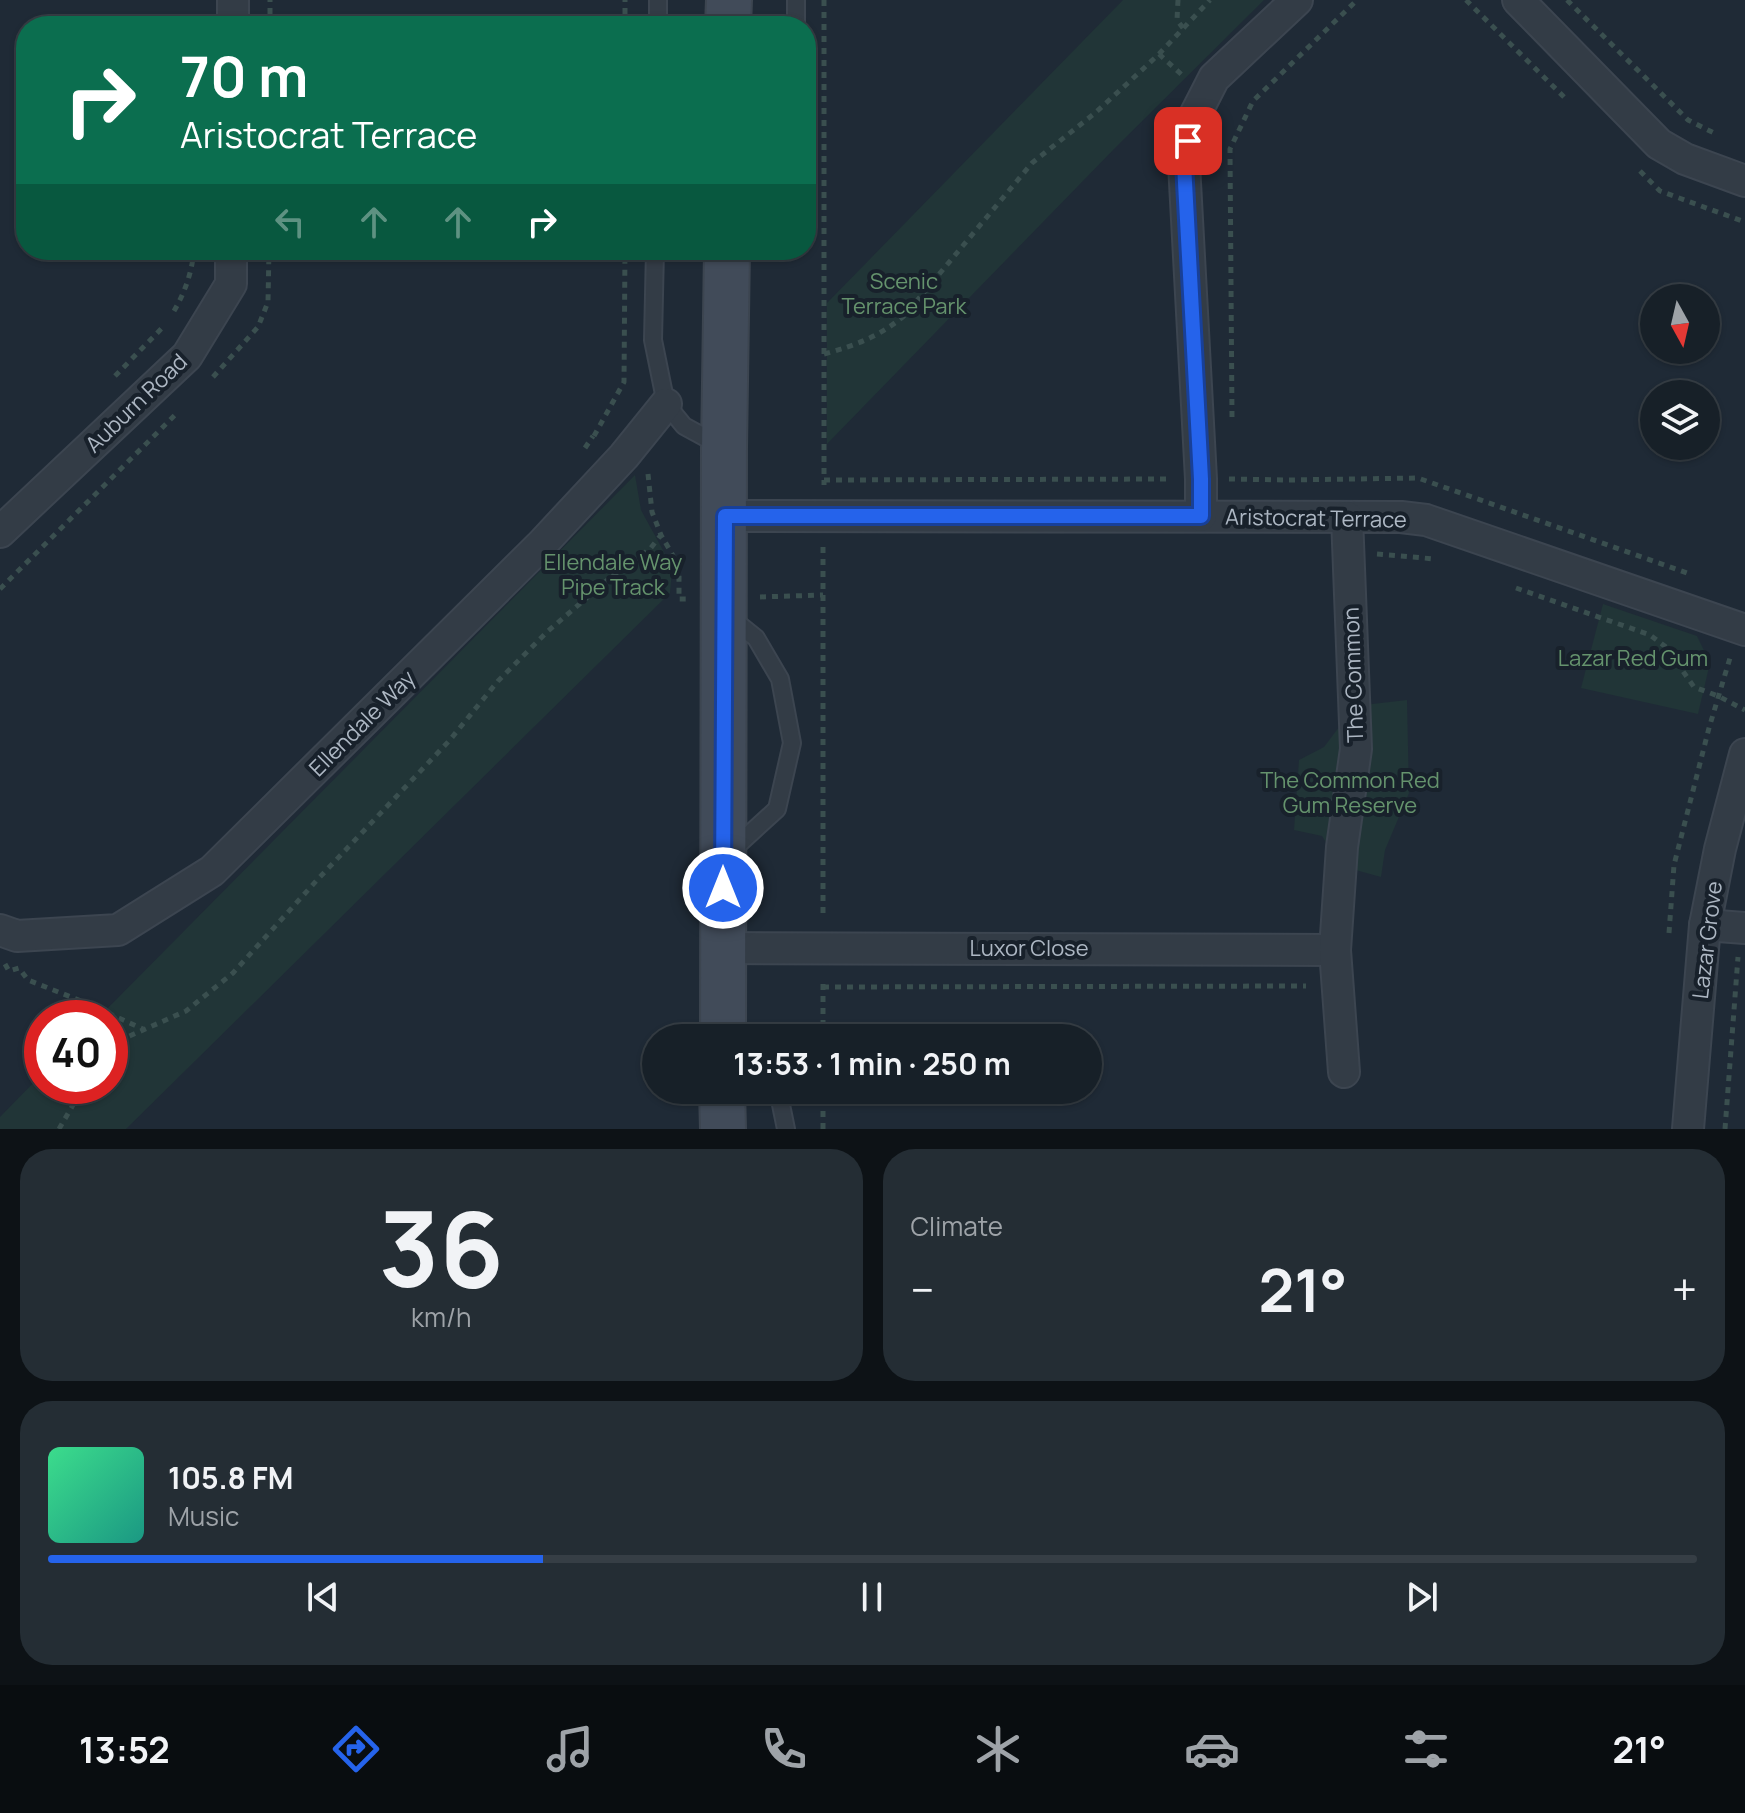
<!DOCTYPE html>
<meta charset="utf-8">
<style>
:root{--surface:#172028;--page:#242d34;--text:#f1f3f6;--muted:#9ea3a8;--line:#363e45;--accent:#2563eb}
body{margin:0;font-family:Manrope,sans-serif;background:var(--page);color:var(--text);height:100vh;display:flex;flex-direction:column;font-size:30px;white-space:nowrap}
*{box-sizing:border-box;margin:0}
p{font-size:26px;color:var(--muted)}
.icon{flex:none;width:44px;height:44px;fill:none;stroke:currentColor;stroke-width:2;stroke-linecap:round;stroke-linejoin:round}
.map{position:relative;height:1129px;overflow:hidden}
.side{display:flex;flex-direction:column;gap:20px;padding:20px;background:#0d1216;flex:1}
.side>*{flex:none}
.hud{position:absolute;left:16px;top:16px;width:800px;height:244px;border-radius:32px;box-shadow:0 2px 6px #0004,0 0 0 2px var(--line);background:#0b6e4f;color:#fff;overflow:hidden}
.needle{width:52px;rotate:172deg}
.tools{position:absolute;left:1640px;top:284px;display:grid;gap:16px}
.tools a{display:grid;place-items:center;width:80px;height:80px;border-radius:50%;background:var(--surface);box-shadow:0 2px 6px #0004,0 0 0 2px var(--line);font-size:40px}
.speed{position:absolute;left:24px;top:1000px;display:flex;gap:16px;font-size:40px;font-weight:700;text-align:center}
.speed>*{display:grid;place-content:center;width:104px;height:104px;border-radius:50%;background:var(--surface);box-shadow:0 2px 6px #0004,0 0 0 2px var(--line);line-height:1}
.speed .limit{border:12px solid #d22;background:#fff;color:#111}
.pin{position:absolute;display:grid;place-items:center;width:68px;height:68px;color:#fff;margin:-34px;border-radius:16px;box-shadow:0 4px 12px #0006}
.me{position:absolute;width:88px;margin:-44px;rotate:0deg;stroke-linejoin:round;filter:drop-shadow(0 0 6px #0008)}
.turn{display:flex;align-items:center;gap:28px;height:168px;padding:0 32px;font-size:36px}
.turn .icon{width:104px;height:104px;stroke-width:2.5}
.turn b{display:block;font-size:56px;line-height:68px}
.lanes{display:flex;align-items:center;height:76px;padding:0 32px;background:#0003;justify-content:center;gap:40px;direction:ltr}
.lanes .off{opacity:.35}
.big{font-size:60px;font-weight:700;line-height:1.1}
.side .card{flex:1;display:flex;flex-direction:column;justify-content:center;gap:12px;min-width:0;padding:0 28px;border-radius:32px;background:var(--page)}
.side .dial{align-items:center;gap:0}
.dial b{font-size:104px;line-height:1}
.song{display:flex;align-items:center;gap:24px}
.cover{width:96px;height:96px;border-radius:12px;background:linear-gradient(135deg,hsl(150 70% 55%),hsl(170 70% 35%))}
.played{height:8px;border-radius:4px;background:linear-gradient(90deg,var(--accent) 30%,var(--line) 30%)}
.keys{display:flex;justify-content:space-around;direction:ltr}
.heat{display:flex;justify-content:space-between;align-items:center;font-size:44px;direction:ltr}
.side .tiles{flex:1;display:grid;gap:20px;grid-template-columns:1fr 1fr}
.card:last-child{grid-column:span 2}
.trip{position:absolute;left:642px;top:1024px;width:460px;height:80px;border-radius:40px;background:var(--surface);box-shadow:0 2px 6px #0004,0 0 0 2px var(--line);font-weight:700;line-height:80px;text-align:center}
.tabs{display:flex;height:128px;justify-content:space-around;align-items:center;background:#090d10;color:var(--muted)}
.tabs .icon{width:56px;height:56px}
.tabs .selected{color:var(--accent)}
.tabs b{font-size:36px;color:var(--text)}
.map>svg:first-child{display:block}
.green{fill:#213537}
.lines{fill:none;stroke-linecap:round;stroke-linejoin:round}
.lane-casing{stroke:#3c4550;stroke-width:20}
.street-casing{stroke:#3c4550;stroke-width:34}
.secondary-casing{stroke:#3c4550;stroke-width:48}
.path{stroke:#3a4f4f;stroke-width:5;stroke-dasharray:6 6;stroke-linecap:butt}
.lane{stroke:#333c46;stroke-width:16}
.street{stroke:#333c46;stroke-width:30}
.secondary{stroke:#414b59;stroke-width:44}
.route-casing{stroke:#184099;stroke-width:20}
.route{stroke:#2563eb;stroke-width:14}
.labels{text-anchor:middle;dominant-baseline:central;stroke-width:8;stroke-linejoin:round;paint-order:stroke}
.park-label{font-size:22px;fill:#65936d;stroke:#18212b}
.street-label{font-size:22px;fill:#adb7c3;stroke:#18212b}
</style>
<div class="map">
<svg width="1745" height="1129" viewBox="0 0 1745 1129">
<rect width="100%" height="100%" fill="#1f2a36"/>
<g class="green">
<path d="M 1123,0 L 1264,0 L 1115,148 L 827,444 L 827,303 Z"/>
<path d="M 635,475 L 641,510 L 664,552 L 672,571 L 670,593 L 126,1129 L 0,1129 L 0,1117 L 42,1074 L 42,1086 L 110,1086 L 110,1018 L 98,1018 Z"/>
<path d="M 1603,604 L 1697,636 L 1710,663 L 1698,714 L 1581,688 Z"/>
<path d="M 1407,700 L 1409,793 L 1385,850 L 1381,877 L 1341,866 L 1322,836 L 1294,830 L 1299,760 L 1324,747 L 1355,706 Z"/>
</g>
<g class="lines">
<g class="lane-casing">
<g id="lane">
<path d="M 658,26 L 658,0"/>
<path d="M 796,26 L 796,0"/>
<path d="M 655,250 L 653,340 L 666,404 L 684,426 L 719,445"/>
<path d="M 730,617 L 756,638 L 780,679 L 792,743 L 777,809 L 730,852"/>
<path d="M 773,1090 L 779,1095 L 786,1129"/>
</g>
</g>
<g class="street-casing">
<g id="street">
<path d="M 1518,0 L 1659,144 L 1685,159 L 1745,181"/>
<path d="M 233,26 L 233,0"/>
<path d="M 725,516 L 1401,517 L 1426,520 L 1745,630"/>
<path d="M 1201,516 L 1201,479 L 1184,164 L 1193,119 L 1214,78 L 1297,0"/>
<path d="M 0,532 L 187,356 L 231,284 L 231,250"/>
<path d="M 1705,925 L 1745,928"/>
<path d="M 0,930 L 17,936 L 118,930 L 212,871 L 542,544 L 624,456 L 666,404"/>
<path d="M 723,948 L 1335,950"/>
<path d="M 1344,1072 L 1335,950 L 1342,847 L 1356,749 L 1347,517"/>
<path d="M 1688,1129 L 1705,925 L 1720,849 L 1745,754"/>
</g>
</g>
<g class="secondary-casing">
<g id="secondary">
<path d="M 728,26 L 729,0"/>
<path d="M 723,1038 L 724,448 L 727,250"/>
<path d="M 722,1090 L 723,1129"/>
</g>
</g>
<g class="path">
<path d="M 824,0 L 824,485"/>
<path d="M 1178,0 L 1177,20 L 1183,28"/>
<path d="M 1466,0 L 1564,97"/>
<path d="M 1567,0 L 1688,120 L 1714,133"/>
<path d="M 270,26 L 270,0"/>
<path d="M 625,26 L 625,0"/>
<path d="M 1159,54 L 1182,75"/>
<path d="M 1640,171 L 1660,191 L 1745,222"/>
<path d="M 174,311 C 185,292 192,272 194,250"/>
<path d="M 824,354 C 856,345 879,337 905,315 L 1032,163 L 1095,113 L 1129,82 L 1159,54 L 1210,0"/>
<path d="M 115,376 L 164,326"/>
<path d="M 213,377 L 258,327 L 268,302 L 269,250"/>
<path d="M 1232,417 L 1230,149 L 1253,101 L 1357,0"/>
<path d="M 594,436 L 624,382 L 625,250"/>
<path d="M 585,448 L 593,436"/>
<path d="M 648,474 L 652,512 L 661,535 L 675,559 L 679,572 L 679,599 L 686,599"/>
<path d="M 1229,479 L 1288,480 L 1418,478 L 1687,573"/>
<path d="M 824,480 L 1171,479"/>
<path d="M 823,547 L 823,917"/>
<path d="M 1377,554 L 1435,559"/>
<path d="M 1516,588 L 1650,635 L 1666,647 L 1694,687 L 1718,696 L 1745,710"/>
<path d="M 0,589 L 178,412"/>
<path d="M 760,597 L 823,595"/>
<path d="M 1669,933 L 1674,865 L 1709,728 L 1730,658"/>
<path d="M 5,964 L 9,971 L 19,968 L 28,980 L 81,1001 L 143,1029"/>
<path d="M 823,987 L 1306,986"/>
<path d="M 81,1001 L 86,1018"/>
<path d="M 823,1038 L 823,979"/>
<path d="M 110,1049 L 116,1042 L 186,1011 L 233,973 L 318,879 L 449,741 L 498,681 L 548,631 L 611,577 L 650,549 L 661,535"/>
<path d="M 59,1129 L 84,1086"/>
<path d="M 823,1129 L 823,1090"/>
<path d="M 1725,1129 L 1738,957"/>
</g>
<use href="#lane" class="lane"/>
<use href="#street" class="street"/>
<use href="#secondary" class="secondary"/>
</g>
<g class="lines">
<g class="route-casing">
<path id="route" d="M 723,888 L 725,516 L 1201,516 L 1201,479 L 1184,164 L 1188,141"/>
</g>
<use href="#route" class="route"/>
</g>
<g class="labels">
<g class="park-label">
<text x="904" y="281">Scenic<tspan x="904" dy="25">Terrace Park</tspan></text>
<text x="613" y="562">Ellendale Way<tspan x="613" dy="25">Pipe Track</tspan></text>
<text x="1633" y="658">Lazar Red Gum</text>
<text x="1350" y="780">The Common Red<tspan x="1350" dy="25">Gum Reserve</tspan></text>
</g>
<g class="street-label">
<text transform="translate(136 403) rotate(-44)">Auburn Road</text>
<text transform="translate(1316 518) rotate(1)">Aristocrat Terrace</text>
<text transform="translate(1353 675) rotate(-92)">The Common</text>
<text transform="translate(362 723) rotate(-45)">Ellendale Way</text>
<text transform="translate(1707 940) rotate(-83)">Lazar Grove</text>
<text x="1029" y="948">Luxor Close</text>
</g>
</g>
</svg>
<div class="tools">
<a><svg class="needle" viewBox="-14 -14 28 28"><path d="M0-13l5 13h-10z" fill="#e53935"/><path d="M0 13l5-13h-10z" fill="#9ea3a8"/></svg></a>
<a><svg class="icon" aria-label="layers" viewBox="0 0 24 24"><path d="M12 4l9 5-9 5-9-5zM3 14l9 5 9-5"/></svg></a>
</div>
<div class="speed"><div class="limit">40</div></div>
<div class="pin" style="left:1188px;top:141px;background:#d93025"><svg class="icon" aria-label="arrive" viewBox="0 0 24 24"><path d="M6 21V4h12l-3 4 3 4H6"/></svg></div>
<svg class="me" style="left:723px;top:888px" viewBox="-20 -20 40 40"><circle r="17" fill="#2563eb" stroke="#fff" stroke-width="3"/><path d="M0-11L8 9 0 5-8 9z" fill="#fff"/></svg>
<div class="trip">13:53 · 1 min · 250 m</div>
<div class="hud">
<div class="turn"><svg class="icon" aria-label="right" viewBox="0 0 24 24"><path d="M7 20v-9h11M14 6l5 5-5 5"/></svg><div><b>70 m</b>Aristocrat Terrace</div></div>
<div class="lanes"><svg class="icon off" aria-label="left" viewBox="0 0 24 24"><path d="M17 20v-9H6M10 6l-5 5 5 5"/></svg><svg class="icon off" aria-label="ahead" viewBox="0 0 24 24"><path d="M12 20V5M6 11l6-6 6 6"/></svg><svg class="icon off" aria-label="ahead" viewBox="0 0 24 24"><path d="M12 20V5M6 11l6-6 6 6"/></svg><svg class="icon" aria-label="right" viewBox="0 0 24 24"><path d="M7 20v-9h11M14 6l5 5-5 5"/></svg></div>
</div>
</div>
<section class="side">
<div class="tiles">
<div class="card dial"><b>36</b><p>km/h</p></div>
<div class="card"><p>Climate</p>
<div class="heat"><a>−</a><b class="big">21°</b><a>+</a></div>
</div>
<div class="card">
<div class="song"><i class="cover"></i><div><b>105.8 FM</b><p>Music</p></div></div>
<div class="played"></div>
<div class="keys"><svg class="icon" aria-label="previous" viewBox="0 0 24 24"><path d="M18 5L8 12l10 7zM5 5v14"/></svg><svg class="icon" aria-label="pause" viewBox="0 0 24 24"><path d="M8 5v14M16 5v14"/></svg><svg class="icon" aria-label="next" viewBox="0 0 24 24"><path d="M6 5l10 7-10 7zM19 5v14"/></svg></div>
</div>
</div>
</section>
<nav class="tabs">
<b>13:52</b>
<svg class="icon selected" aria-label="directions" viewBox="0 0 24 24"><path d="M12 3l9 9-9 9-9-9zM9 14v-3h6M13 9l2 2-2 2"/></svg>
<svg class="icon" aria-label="music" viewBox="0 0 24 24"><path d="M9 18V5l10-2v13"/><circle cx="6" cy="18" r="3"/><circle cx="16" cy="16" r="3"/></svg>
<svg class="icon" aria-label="phone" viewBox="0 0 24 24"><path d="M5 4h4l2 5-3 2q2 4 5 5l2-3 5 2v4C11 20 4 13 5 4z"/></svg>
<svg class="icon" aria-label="climate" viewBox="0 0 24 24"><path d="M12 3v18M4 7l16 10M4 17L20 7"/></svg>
<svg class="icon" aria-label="car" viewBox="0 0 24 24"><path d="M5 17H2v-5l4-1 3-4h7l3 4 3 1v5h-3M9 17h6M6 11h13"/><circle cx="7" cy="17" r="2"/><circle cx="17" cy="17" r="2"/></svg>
<svg class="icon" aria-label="filters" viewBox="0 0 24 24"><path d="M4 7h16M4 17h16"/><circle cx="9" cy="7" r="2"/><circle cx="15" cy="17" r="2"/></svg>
<b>21°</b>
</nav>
